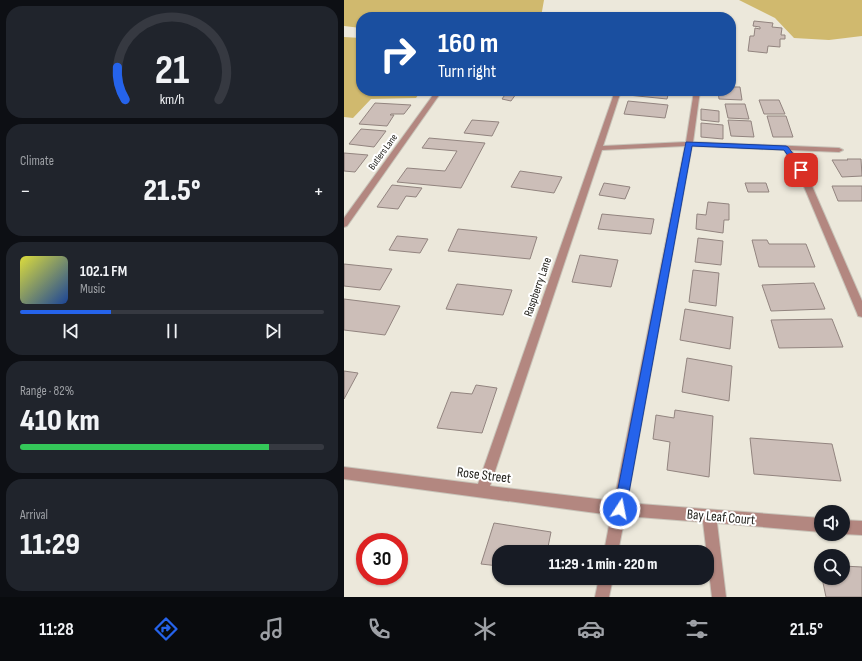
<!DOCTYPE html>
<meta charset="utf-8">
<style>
:root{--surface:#171b24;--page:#20242c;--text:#f1f3f6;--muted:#9ea1a6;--line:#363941;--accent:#2563eb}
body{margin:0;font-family:"Sofia Sans Condensed",sans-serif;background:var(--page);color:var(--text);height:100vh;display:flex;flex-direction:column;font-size:15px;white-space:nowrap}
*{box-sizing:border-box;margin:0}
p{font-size:13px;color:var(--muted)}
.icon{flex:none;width:22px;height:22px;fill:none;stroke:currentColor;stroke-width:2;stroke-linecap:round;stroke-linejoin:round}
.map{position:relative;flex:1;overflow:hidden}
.details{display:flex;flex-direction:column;gap:6px;padding:6px;background:#0d0f14;width:344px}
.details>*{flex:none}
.hud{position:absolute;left:12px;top:12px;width:380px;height:84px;border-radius:16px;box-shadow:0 1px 3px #0004;background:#1a4fa0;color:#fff;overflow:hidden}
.tools{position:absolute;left:470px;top:505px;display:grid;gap:8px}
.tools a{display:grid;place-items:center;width:36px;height:36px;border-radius:50%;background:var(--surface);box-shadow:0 1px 3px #0004;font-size:20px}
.speed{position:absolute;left:12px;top:533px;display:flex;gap:8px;font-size:20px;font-weight:700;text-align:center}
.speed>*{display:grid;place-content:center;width:52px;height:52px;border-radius:50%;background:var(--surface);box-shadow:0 1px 3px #0004;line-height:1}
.speed .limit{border:6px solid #d22;background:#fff;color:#111}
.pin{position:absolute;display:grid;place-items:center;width:34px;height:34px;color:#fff;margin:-17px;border-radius:8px;box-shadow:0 2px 6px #0006}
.me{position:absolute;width:44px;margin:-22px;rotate:11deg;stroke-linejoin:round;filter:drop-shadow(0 0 3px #0008)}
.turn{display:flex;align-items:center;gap:14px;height:84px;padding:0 16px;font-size:18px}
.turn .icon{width:52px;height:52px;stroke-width:2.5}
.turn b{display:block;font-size:28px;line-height:34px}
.big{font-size:30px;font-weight:800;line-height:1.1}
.details .tile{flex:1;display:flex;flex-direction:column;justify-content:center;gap:6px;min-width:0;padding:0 14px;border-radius:16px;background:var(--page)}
.details .dial{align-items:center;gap:0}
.dial svg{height:104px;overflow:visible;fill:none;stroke:var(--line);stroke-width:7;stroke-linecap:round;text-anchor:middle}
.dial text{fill:var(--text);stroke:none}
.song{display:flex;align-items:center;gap:12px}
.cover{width:48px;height:48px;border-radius:6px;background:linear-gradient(135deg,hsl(60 70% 55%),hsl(220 70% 35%))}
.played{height:4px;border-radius:2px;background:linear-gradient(90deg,var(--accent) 30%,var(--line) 30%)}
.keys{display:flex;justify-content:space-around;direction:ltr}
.heat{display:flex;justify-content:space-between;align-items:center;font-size:22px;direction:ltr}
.charge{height:6px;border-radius:3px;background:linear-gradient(90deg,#34c759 82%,var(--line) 0)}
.trip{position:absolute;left:148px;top:545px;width:222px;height:40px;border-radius:16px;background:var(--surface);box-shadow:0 1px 3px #0004;font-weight:800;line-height:40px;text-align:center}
.tabs{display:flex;height:64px;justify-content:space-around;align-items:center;background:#090b0e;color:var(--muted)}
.tabs .icon{width:28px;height:28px}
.tabs .on{color:var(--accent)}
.tabs b{font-size:18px;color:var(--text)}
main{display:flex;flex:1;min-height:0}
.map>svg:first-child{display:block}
.green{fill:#d0b96e}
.building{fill:#ccbeb8;stroke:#92847f}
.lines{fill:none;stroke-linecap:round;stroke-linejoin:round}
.street-casing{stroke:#c8c4b9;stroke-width:2}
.street{fill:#b38780;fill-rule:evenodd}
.route{fill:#2563eb;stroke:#184099}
.labels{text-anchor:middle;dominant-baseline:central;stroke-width:4;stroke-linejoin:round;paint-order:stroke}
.far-street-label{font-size:10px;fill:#23221d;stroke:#fff}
.street-label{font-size:12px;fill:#23221d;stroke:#fff}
.near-street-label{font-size:14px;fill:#23221d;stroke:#fff}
</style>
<main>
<section class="details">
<div class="tile dial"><svg viewBox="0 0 100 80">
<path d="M14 69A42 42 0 1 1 86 69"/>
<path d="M14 69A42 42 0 0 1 8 44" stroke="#2563eb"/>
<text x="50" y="56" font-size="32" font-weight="700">21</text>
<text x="50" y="72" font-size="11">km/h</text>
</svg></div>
<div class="tile"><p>Climate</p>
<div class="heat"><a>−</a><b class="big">21.5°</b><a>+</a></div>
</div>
<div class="tile">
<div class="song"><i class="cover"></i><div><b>102.1 FM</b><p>Music</p></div></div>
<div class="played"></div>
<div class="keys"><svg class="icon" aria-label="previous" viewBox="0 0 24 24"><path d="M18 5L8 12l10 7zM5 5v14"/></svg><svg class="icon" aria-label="pause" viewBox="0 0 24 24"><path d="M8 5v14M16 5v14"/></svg><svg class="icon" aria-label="next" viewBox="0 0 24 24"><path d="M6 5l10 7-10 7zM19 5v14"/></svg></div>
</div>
<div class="tile"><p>Range · 82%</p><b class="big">410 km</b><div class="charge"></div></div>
<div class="tile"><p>Arrival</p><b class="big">11:29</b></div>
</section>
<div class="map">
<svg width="518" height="597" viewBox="0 0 518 597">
<rect width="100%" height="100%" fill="#ece8db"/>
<g class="green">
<path d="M 0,0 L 200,0 L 197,17 L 17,17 L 17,28 L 0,26 Z"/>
<path d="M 395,0 L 518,0 L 518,36 L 485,40 L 450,38 L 431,18 Z"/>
<path d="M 0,37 L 17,38 L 17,91 L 77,91 L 72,98 L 27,99 L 9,118 L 0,117 Z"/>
</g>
<g class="building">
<path d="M 410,21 L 429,23 L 428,27 L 438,28 L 437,35 L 441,35 L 441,39 L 436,39 L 436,47 L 424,46 L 423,53 L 404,51 L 406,36 L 410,36 L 411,28 L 416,29 L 416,27 L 409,26 Z"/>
<path d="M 387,87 L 396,87 L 398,100 L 375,99 L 374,91 L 387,91 Z"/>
<path d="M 127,91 L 161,91 L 127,93 Z"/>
<path d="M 286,91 L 325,91 L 323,99 L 284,95 Z"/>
<path d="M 163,92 L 172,94 L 167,101 L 158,99 Z"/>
<path d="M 415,100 L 435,100 L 441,114 L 420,114 Z"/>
<path d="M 284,101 L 324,105 L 321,118 L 280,114 Z"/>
<path d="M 31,103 L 67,105 L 60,114 L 47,114 L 46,115 L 50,115 L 43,126 L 15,124 Z"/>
<path d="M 381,104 L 401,104 L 405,119 L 384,118 Z"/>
<path d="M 357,109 L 375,111 L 375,122 L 357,120 Z"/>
<path d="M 423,116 L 442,116 L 449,137 L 429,137 Z"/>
<path d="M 128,120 L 155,122 L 148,136 L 120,133 Z"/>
<path d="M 384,120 L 407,121 L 410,137 L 387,136 Z"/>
<path d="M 357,123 L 379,125 L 379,139 L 357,137 Z"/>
<path d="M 17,129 L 42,131 L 30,147 L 5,144 Z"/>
<path d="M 85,138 L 141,143 L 117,188 L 53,182 L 63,168 L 101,171 L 113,151 L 78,148 Z"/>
<path d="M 0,153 L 24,155 L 11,172 L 0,171 Z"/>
<path d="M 503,159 L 517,159 L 518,176 L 498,177 L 488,160 L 504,160 Z"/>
<path d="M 176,171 L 218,177 L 210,193 L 167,187 Z"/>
<path d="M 260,183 L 286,187 L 281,199 L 255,195 Z"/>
<path d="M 401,183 L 422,183 L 425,192 L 404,192 Z"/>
<path d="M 48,185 L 78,188 L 72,197 L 62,196 L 54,209 L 33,207 Z"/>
<path d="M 488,186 L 518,186 L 518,201 L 494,201 Z"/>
<path d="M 364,202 L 385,204 L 385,220 L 380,220 L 379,233 L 352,229 L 353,214 L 362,215 Z"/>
<path d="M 258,214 L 310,219 L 307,234 L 254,229 Z"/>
<path d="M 114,229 L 193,237 L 186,259 L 104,251 Z"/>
<path d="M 53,236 L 84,239 L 76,253 L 45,250 Z"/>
<path d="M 354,238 L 379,241 L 377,265 L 351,262 Z"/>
<path d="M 408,240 L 423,240 L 425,244 L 462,244 L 471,267 L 415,267 Z"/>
<path d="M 236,255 L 274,260 L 267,287 L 228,282 Z"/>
<path d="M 0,264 L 48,269 L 36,290 L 0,286 Z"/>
<path d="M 349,270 L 375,273 L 372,306 L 345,302 Z"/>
<path d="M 470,283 L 481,309 L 427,311 L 418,285 Z"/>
<path d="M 113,284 L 168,290 L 159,315 L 102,309 Z"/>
<path d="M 0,299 L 56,306 L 41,335 L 0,330 Z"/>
<path d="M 341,309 L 389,317 L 386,349 L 336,340 Z"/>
<path d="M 488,319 L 499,347 L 435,348 L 427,320 Z"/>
<path d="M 343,358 L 388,366 L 385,401 L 338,392 Z"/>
<path d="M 0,371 L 14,373 L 0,399 Z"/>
<path d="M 132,385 L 153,388 L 138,433 L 93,428 L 107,392 L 128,394 Z"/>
<path d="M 331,410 L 369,416 L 365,477 L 323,470 L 326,442 L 309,439 L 312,415 L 330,418 Z"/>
<path d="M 406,438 L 488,444 L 497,481 L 410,474 Z"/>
<path d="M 150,523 L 207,532 L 203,552 L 155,552 L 155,566 L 137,564 Z"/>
<path d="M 499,566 L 518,567 L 518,597 L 482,597 L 478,578 L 499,578 Z"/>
</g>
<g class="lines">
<g class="street-casing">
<g id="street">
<path d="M 92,91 L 98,91 L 3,226 L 0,227 L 0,218 Z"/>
<path d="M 271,91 L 277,91 L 259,146 L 342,142 L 350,91 L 356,91 L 349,142 L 495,148 L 499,150 L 495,152 L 447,150 L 461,170 L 518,301 L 518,317 L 514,316 L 513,313 L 453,170 L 440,150 L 348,146 L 283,503 L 477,518 L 477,532 L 373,523 L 382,597 L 368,597 L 359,522 L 281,516 L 274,552 L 260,552 L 267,515 L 0,479 L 0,467 L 134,484 ZM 341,146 L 270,501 L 146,486 L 258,150 Z"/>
<path d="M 499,520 L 518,521 L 518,535 L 499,534 Z"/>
<path d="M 255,578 L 269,578 L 265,597 L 251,597 Z"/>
</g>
</g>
<use href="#street" class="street"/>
</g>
<path class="route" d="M 342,142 L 442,146 L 444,147 L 461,170 L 457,172 L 455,172 L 440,150 L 348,146 L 282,509 L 280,513 L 276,515 L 272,513 L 270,509 Z"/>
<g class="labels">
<g class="far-street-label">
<text transform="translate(39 152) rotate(-54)">Butlers Lane</text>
</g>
<g class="street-label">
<text transform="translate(194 287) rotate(-71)">Raspberry Lane</text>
</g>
<g class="near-street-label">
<text transform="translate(140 475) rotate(7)">Rose Street</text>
<text transform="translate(377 517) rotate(5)">Bay Leaf Court</text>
</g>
</g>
</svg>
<div class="tools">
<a><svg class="icon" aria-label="sound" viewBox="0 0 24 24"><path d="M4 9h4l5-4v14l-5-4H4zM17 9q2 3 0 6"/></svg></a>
<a><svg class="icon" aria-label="search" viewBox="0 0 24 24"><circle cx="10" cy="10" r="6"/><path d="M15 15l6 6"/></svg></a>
</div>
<div class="speed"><div class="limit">30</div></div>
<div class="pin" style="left:457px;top:170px;background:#d93025"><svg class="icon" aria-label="arrive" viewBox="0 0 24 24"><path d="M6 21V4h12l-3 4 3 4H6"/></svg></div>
<svg class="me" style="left:276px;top:509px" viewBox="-20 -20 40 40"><circle r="17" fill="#2563eb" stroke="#fff" stroke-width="3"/><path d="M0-11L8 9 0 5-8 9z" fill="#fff"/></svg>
<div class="trip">11:29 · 1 min · 220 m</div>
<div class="hud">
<div class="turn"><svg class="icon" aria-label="right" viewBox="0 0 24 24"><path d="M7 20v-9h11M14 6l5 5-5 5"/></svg><div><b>160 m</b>Turn right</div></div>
</div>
</div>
</main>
<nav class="tabs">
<b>11:28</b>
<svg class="icon on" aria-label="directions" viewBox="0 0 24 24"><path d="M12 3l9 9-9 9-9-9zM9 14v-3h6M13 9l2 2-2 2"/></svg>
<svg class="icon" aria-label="music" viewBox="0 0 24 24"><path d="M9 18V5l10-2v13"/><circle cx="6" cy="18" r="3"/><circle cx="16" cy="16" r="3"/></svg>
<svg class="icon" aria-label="phone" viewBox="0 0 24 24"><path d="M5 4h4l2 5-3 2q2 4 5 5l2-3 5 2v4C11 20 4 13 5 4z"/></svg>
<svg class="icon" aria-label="climate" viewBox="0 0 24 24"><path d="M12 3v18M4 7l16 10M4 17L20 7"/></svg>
<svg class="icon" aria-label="car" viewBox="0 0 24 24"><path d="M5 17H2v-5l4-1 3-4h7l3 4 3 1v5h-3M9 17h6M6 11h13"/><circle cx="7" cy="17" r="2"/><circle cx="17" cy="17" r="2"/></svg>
<svg class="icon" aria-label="filters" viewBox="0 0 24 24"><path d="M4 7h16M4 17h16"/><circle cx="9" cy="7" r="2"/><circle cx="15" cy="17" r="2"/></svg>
<b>21.5°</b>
</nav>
